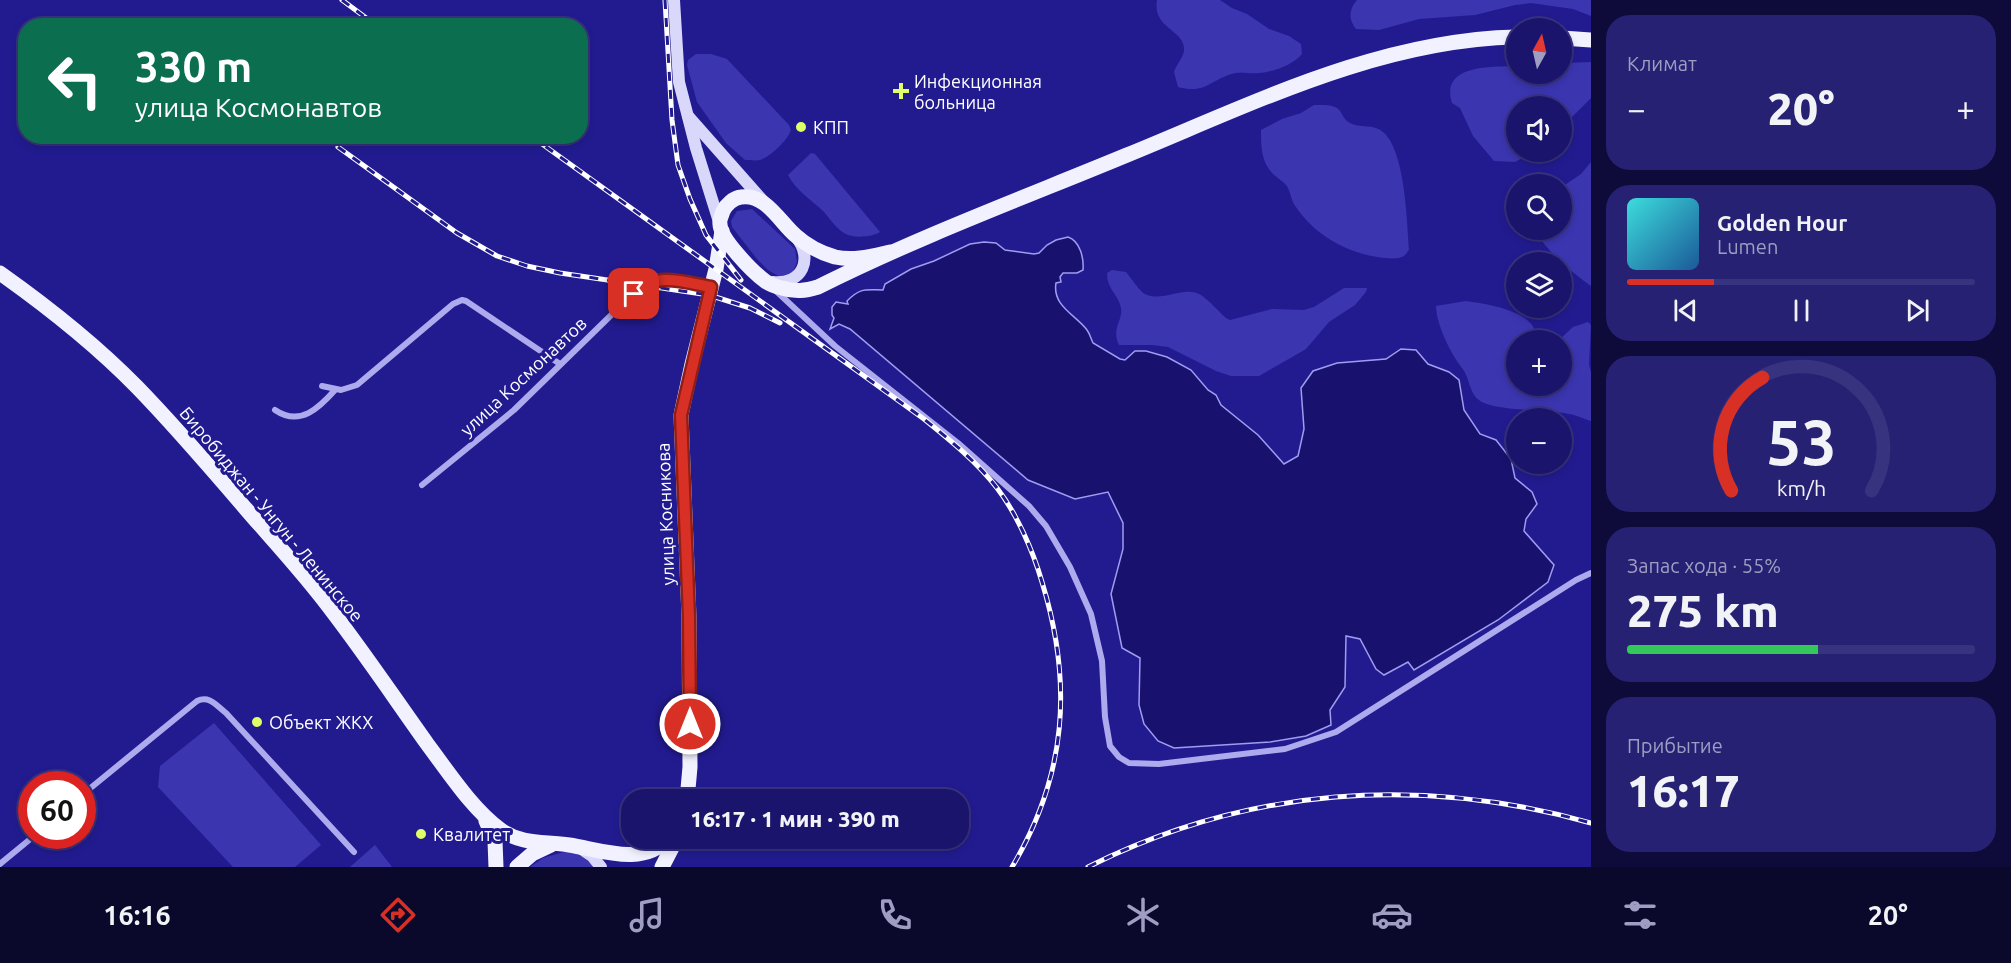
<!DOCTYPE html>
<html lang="ru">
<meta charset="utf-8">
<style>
:root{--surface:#1a146c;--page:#272174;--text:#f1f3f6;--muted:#9f9ec2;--line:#38337f;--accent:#d93025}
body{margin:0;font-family:Ubuntu,sans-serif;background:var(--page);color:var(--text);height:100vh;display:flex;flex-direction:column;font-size:22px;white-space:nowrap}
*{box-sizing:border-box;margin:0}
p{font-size:20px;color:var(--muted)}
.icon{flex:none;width:33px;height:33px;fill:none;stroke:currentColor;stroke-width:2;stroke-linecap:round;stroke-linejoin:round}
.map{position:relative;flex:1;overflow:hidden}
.sheet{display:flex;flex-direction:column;gap:15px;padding:15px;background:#0e0b3b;width:420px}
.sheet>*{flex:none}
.top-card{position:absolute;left:18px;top:18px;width:570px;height:126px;border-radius:24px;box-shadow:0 3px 9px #0003,0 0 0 2px var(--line);background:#0b6e4f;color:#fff;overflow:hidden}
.needle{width:39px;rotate:8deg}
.tools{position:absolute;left:1506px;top:18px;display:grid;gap:12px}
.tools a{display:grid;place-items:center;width:66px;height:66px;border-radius:50%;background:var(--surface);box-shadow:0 3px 9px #0003,0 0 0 2px var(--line);font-size:30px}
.speed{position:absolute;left:18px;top:771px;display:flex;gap:12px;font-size:30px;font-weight:700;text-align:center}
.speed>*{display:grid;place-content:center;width:78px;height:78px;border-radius:50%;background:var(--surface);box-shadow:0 3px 9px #0003,0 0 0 2px var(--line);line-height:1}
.speed .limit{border:9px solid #d22;background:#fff;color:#111}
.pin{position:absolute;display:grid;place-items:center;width:51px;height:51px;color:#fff;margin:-26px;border-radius:12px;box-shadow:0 3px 9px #0006}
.me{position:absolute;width:66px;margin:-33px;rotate:0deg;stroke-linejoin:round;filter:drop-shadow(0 0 4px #0008)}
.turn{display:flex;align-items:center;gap:21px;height:126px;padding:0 18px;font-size:27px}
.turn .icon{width:78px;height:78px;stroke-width:2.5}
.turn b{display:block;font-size:42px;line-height:51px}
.big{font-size:45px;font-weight:800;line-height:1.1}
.sheet .tile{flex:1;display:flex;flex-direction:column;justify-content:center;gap:9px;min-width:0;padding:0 21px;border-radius:24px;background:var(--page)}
.sheet .dial{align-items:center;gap:0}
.dial svg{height:156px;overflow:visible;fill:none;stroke:var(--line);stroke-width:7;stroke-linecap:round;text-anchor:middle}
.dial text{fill:var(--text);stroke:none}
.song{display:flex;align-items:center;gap:18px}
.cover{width:72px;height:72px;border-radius:9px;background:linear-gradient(135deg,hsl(180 70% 55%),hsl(210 70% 35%))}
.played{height:6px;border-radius:3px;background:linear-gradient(90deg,var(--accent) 25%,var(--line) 25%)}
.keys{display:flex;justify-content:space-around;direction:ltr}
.heat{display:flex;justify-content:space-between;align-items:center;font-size:33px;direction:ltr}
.charge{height:9px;border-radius:4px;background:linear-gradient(90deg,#34c759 55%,var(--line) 0)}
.trip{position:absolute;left:621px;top:789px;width:348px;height:60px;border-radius:24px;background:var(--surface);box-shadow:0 3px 9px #0003,0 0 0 2px var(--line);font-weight:800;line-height:60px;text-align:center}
.dock{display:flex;height:96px;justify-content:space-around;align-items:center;background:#0a082b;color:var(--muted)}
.dock .icon{width:42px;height:42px}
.dock .current{color:var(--accent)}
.dock b{font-size:27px;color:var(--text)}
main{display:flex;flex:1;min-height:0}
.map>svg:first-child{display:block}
.green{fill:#3b35b0}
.water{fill:#18126e;stroke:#9f9df0;stroke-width:1.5}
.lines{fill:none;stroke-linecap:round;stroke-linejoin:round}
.street{stroke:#adaaee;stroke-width:6}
.secondary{stroke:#d9d7fa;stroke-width:12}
.primary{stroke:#f2f1ff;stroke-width:15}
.rail-casing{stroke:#fff;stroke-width:5}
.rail{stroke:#221b90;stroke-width:3;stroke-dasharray:9;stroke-linecap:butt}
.route-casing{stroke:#8d1f18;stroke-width:15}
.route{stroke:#d93025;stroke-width:10}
.poi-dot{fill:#e0ff67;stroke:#221b90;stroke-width:2}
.labels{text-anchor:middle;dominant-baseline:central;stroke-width:6;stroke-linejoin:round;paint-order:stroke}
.poi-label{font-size:18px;fill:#fff;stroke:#221b90;text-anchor:start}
.street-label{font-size:18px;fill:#fff;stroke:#221b90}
</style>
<main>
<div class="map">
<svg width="1591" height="867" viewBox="0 0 1591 867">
<rect width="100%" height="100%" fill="#221b90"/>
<g class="green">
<path d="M 1157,0 L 1220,0 L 1232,8 L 1247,14 L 1269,29 L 1289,36 L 1301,44 L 1302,54 C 1293,65 1273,72 1259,73 C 1252,74 1244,72 1236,73 C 1211,78 1207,95 1178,87 L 1174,72 C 1176,65 1183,58 1184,51 C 1186,29 1152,30 1157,0 Z"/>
<path d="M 1357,0 L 1591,0 L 1591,16 L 1573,9 L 1531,3 L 1515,5 L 1475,15 L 1419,19 L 1379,30 L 1356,29 C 1348,19 1349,9 1357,0 Z"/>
<path d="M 696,54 L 711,54 L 727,59 L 789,125 L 791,130 C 788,140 770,157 760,160 C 756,161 749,160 745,160 L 726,143 L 697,102 L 687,65 L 688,60 Z"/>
<path d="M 1591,62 L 1591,98 L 1562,127 L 1562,106 L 1516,106 L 1516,152 L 1534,152 L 1515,162 L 1494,161 L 1473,136 L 1460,108 L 1452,103 C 1440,64 1492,67 1516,66 L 1516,74 L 1562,74 L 1562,63 Z"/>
<path d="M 1314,105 C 1320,105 1331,104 1337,108 C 1343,112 1343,121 1352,124 C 1362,128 1374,124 1383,132 C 1405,150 1407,221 1409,249 C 1405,259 1396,259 1386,258 C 1351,255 1316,237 1296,207 C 1291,201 1291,193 1287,186 C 1283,181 1277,178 1273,174 C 1261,162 1261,146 1261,130 L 1282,119 L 1301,113 Z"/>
<path d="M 811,153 L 815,154 L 880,232 C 872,237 853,239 844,233 C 836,228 830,219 824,212 C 812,200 796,191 788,175 Z"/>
<path d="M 1591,162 L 1591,286 C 1574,274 1543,249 1536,230 L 1562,230 L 1562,187 L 1581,174 Z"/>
<path d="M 752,209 L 795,249 L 797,262 L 792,274 L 780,277 L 768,270 L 757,259 L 732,227 L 731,221 L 737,211 Z"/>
<path d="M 1112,270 L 1126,272 C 1131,278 1140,292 1145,294 C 1163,303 1184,285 1201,295 C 1210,301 1218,311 1226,318 L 1230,320 L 1272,309 L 1304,310 L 1314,307 L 1344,288 L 1367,288 L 1366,292 L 1355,305 L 1329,322 L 1306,349 L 1259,376 L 1231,376 L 1216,371 L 1168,347 L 1152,345 L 1119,345 C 1111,328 1123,321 1121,308 C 1119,295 1107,290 1107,273 Z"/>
<path d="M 1466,301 C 1488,304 1540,312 1536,340 L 1516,340 L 1516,386 L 1562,386 L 1567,372 L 1562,363 L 1562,340 L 1559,340 L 1573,327 L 1588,322 L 1591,325 L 1589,365 L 1591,372 L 1591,421 C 1584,419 1577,415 1569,414 C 1550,409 1494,412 1479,400 C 1469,393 1470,378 1462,368 C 1451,354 1436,324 1436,306 Z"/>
<path d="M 214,723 L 321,845 L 295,867 L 233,867 L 158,787 L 160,766 Z"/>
<path d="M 375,845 L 392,867 L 350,867 Z"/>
<path d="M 564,852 C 579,853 585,857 595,867 L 530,867 L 543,858 Z"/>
</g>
<path class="water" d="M 1068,237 C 1080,241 1084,258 1083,270 L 1077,273 L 1063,273 L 1060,277 L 1061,282 L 1056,283 C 1052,306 1076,315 1087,330 C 1090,334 1091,339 1093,343 L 1120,359 L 1125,360 L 1135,351 L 1146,351 L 1167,357 L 1191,370 L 1208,390 L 1216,395 L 1221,405 L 1258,435 L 1284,464 L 1298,456 L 1304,429 L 1301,388 L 1313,371 L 1337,363 L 1386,359 L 1401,349 L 1416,350 L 1428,364 L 1449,372 L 1459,380 L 1464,410 L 1480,434 L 1496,440 L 1511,459 L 1515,478 L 1532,492 L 1537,504 L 1526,519 L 1524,531 L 1554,565 L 1548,582 L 1498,620 L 1414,670 L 1408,662 L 1384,675 L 1376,669 L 1360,639 L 1346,636 L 1345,687 L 1330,710 L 1331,725 L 1306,736 L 1270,742 L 1174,748 L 1158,741 L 1144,724 L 1139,705 L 1140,658 L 1122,648 L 1111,594 L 1123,549 L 1123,523 L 1108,492 L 1075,499 L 1028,480 L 850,329 L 839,324 L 830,329 L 834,318 L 832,315 L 832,307 L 836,302 L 848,304 L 847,301 C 861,287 866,290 883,290 L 885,284 L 911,269 L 934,261 L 970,244 L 984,242 L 996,243 L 1005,250 L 1034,254 L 1039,253 L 1047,245 L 1056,240 Z"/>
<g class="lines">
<g class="street">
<path d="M 775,290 L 835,346 L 958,443 L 1029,506 L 1046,526 L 1070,567 L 1091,614 L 1102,661 L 1105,717 L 1110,746 L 1119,757 L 1129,763 L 1159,764 L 1285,749 L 1336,732 L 1576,580 L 1591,573"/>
<path d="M 322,386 L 341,390 L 357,385 L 453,304 L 462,300 L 466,301 L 560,364"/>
<path d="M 275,410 C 300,427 319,408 335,390"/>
<path d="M 422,485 L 514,410 L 643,284 L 661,279 L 711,287"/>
<path d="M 82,795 L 197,701 C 209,695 216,705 226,713 L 354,852"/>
<path d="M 0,864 L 34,836"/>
</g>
<g class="secondary">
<path d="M 674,0 L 679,82 L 696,148 L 720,225"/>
<path d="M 688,116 L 764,202"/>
<path d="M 773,282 C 802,285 814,259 796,237"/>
<path d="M 580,848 L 592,856 L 601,867"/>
</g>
<g class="primary">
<path d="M 1562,38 L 1591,40"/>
<path d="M 890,252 C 872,256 854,261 835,257 C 821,253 806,245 795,235 C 780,222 765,193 741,197 C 733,198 726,205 723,211 C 722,215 719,220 720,224 C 720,239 753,272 765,281 C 769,284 777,287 782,288 C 795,292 805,291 818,287 C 918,237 1023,198 1127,155 C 1252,104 1379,40 1516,37"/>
<path d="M 0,273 C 48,307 96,345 137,387 C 175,426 210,467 246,509 C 271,538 298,567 322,598 C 359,645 393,696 428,745 C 449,773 473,810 501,830 C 522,845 545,841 569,845 C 602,850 643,867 669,838"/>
<path d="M 687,800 L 690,767 L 689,617 L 681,415 L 692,364 L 716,269 L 722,231"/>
<path d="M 486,821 L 495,841 L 496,867"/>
<path d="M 517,867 L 532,854 L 551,845"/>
<path d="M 662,867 L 677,838"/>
</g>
<g class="rail-casing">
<g id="rail">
<path d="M 342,0 L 377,26"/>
<path d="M 665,0 L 672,120 L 678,165 L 690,199 L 706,235 L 741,280"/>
<path d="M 531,136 L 924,419 C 950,440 977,462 997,488 C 1017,514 1033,551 1042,582 C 1073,683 1067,775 1012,867"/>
<path d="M 338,147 L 457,233 L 497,256 L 527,266 L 560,273 L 709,295 L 750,308 L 780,323"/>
<path d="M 1088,867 C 1248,787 1420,775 1591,823"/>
</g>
</g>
<use href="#rail" class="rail"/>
</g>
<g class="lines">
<g class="route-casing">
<path id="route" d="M 634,294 C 656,271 683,282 711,287 L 681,415 L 689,617 L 690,724"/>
</g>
<use href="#route" class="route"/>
</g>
<g class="poi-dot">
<path d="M898 82h6v6h6v6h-6v6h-6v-6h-6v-6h6z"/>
<circle cx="801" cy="127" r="6"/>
<circle cx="257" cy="722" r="6"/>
<circle cx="421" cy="834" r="6"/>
</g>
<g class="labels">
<g class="poi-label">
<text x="914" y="81">Инфекционная<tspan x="914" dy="21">больница</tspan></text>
<text x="813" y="127">КПП</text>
<text x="269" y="722">Объект ЖКХ</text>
<text x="433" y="834">Квалитет</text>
</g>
<g class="street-label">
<text transform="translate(523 376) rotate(-43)">улица Космонавтов</text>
<text transform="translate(272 514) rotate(50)">Биробиджан - Унгун - Ленинское</text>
<text transform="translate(665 514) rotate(-92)">улица Косникова</text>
</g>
</g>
</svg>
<div class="tools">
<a><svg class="needle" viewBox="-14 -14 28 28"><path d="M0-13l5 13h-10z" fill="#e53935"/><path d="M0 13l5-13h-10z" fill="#9f9ec2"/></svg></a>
<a><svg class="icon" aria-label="sound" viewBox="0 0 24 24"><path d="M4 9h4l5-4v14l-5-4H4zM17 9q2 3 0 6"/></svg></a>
<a><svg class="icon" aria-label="search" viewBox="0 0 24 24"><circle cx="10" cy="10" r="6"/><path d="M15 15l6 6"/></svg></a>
<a><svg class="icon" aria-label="layers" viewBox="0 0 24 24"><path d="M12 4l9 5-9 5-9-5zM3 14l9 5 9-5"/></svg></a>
<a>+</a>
<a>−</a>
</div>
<div class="speed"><div class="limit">60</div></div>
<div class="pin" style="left:634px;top:294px;background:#d93025"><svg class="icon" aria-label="arrive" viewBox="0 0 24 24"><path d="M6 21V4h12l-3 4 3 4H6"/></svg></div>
<svg class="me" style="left:690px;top:724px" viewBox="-20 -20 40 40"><circle r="17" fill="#d93025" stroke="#fff" stroke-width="3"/><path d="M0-11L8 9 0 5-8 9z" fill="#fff"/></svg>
<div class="trip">16:17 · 1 мин · 390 m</div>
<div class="top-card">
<div class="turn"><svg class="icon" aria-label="left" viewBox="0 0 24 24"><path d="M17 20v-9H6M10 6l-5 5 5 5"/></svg><div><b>330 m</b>улица Космонавтов</div></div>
</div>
</div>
<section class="sheet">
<div class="tile"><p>Климат</p>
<div class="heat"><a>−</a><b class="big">20°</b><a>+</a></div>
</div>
<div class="tile">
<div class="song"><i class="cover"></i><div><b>Golden Hour</b><p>Lumen</p></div></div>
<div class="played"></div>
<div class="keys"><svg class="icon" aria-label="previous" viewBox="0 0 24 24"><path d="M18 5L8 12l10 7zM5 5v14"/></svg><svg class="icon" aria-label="pause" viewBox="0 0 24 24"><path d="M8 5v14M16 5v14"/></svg><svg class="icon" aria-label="next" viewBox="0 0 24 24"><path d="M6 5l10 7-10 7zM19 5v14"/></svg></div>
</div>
<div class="tile dial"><svg viewBox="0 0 100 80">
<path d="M14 69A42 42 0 1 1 86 69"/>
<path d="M14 69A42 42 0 0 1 30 11" stroke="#d93025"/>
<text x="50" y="56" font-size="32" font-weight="700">53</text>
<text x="50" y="72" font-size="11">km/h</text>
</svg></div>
<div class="tile"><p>Запас хода · 55%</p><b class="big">275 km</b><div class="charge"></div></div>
<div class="tile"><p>Прибытие</p><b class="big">16:17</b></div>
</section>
</main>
<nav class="dock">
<b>16:16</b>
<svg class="icon current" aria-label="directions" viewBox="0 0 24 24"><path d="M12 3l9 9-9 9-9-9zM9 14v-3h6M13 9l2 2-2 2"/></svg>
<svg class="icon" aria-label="music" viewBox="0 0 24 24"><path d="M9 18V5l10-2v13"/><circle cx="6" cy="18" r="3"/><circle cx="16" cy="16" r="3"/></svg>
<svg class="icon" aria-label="phone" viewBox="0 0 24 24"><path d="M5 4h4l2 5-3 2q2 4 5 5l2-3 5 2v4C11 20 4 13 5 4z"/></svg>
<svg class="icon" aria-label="climate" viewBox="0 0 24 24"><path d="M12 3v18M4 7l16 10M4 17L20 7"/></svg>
<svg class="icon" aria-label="car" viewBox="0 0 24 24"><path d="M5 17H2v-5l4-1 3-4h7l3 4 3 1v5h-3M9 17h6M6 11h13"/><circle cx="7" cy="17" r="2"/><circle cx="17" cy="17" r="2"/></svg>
<svg class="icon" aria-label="filters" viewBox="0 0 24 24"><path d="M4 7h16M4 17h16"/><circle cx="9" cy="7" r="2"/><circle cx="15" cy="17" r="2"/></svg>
<b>20°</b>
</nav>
